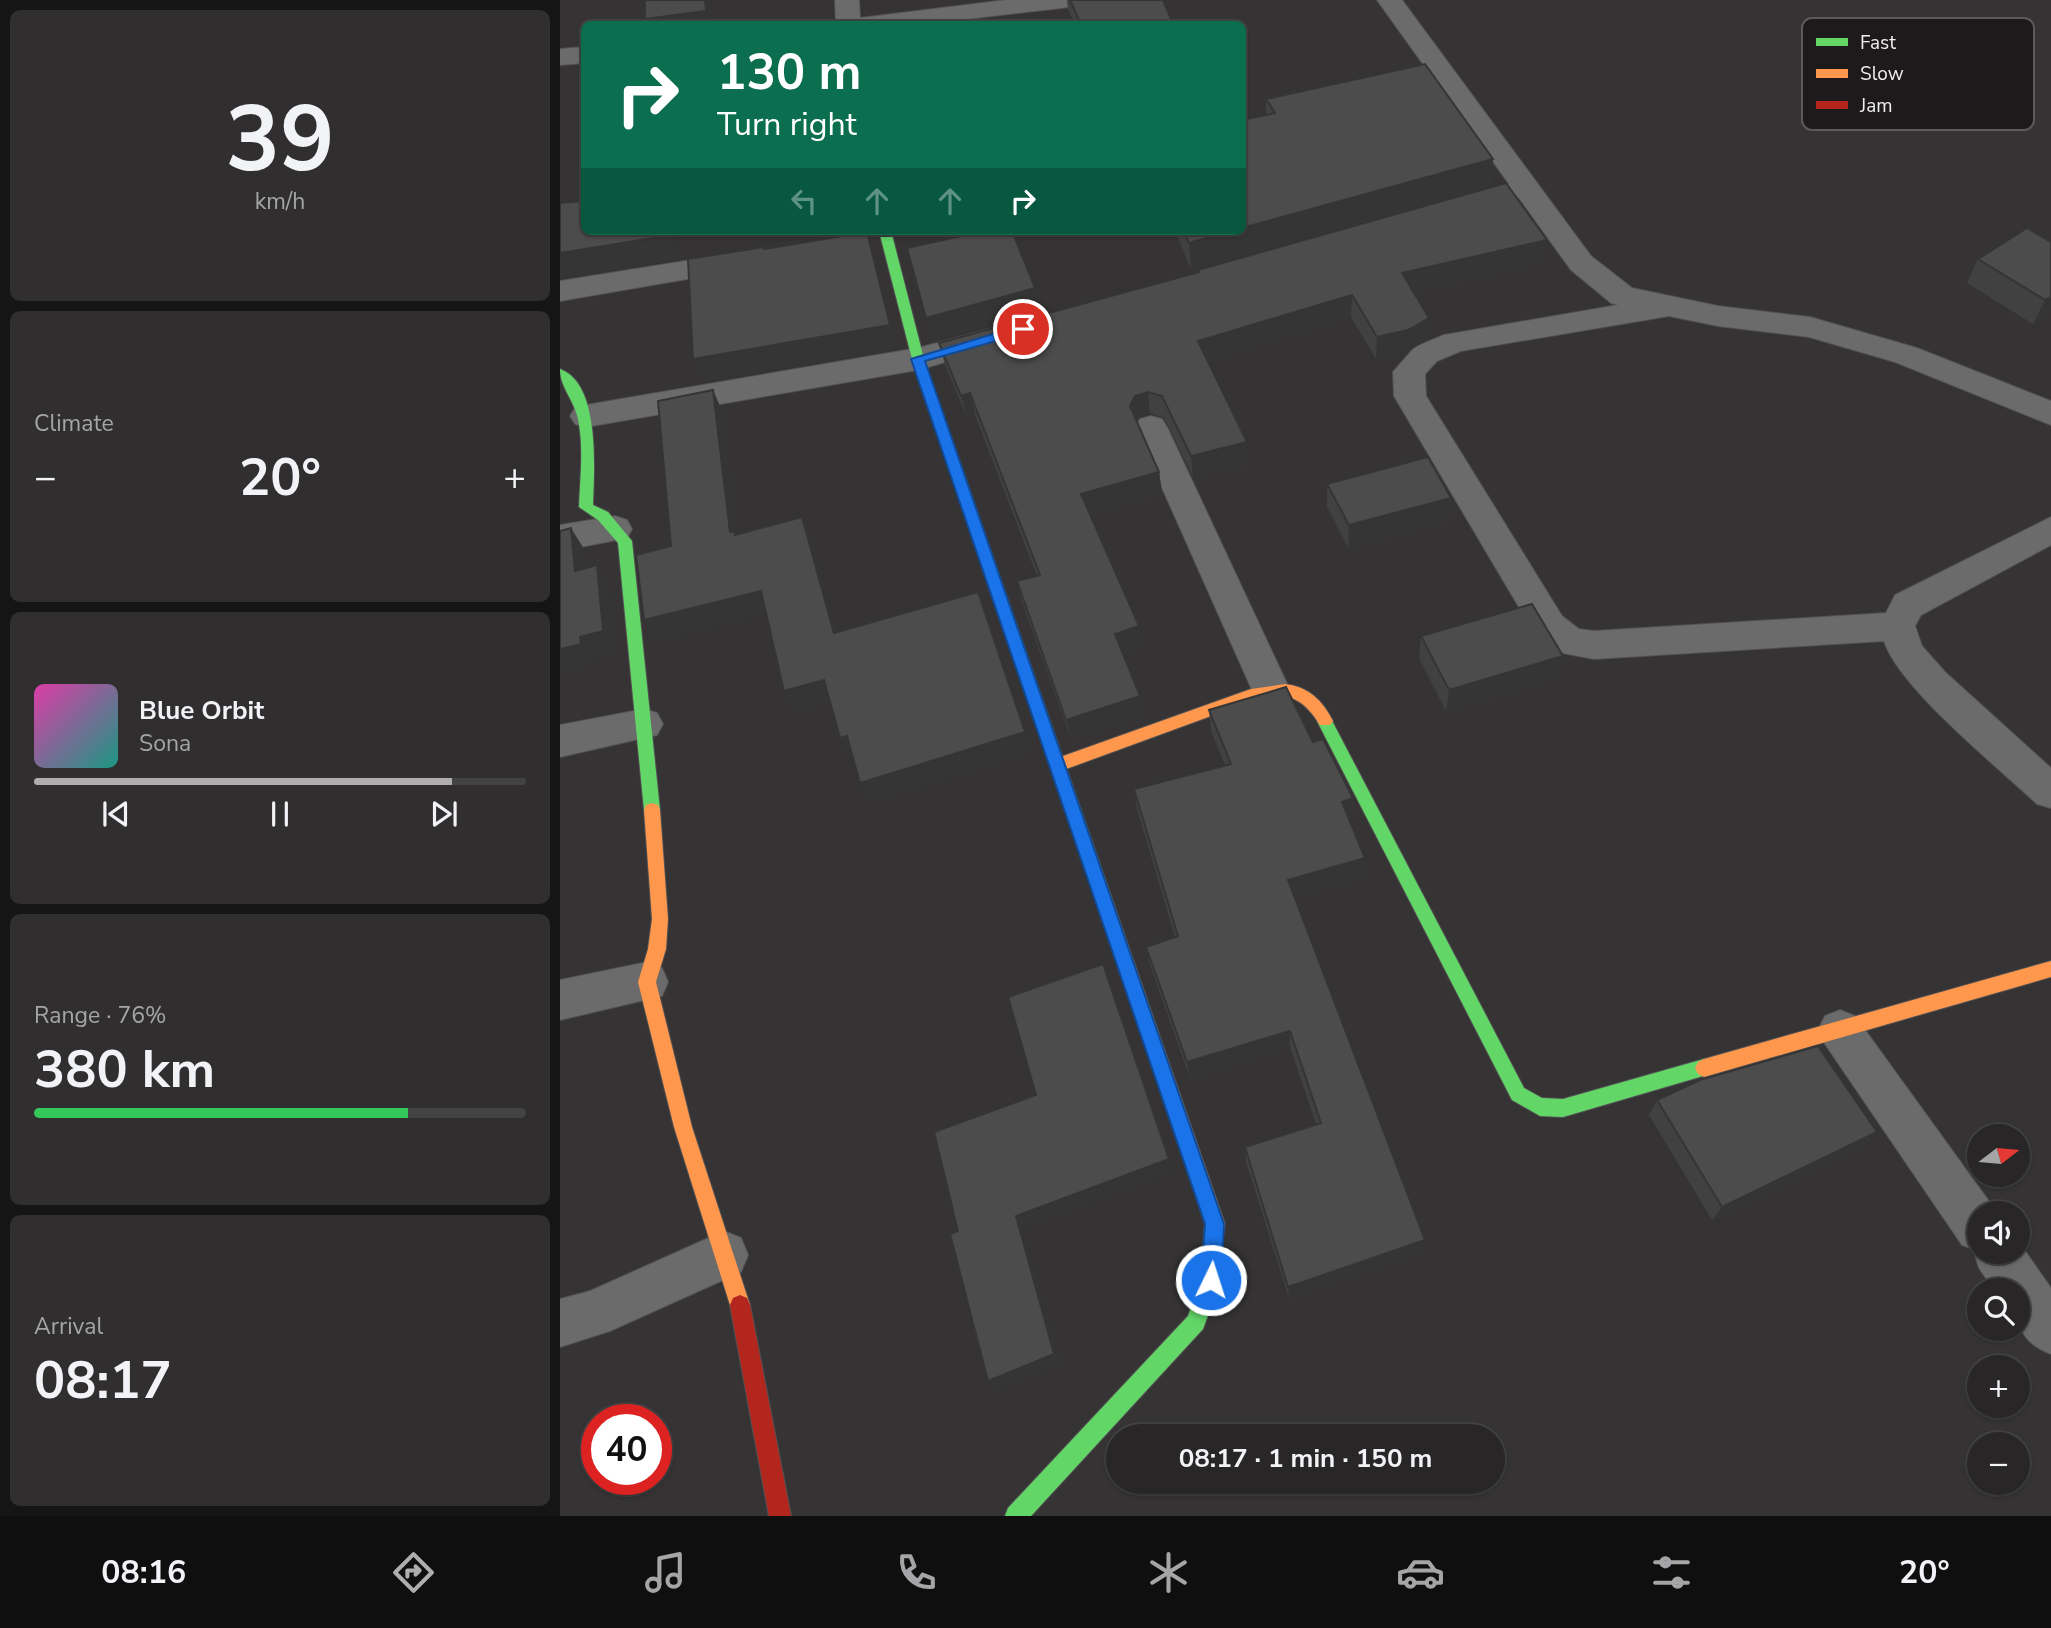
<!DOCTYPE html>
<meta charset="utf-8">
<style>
:root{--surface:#282627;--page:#302e2f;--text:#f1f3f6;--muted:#a5a5a7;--line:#444344;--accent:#afadad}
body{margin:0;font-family:"Nunito Sans",sans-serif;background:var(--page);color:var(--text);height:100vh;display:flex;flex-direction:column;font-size:26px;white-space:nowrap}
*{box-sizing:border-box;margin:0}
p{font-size:23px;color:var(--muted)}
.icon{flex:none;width:38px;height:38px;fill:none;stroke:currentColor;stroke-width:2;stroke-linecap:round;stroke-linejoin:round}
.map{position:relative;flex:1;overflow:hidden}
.details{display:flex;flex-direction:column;gap:10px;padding:10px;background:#161515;width:560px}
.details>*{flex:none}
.top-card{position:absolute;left:21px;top:21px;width:665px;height:214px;border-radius:10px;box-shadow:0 2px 5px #0004,0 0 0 2px var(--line);background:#0b6e4f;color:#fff;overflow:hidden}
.needle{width:46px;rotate:74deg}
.fabs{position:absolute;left:1407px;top:1124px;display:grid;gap:14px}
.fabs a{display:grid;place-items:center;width:63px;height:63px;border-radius:50%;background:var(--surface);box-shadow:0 2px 5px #0004,0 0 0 2px var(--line);font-size:35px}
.speed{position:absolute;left:21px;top:1404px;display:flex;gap:14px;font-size:35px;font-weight:700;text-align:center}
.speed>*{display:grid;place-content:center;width:91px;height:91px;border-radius:50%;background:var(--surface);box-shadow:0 2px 5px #0004,0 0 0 2px var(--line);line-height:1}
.speed .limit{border:10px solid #d22;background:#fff;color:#111}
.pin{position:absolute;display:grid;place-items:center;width:60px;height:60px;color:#fff;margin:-30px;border:4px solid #fff;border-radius:50%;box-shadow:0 2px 7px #0007}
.me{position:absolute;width:77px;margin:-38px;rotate:4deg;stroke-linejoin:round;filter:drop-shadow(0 0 5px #0008)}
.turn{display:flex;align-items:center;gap:24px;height:147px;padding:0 21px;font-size:32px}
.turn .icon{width:91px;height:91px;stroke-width:2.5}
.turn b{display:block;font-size:49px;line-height:60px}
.lanes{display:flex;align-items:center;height:66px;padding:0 21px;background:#0003;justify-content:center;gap:35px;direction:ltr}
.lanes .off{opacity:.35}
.big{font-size:52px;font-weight:700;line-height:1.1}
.details .tile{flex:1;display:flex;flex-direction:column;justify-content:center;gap:10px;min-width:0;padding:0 24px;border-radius:10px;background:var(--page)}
.details .dial{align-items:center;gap:0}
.dial b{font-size:91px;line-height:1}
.song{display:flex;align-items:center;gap:21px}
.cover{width:84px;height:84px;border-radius:10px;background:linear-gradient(135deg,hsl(320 70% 55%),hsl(170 70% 35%))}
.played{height:7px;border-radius:4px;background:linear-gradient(90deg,var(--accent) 85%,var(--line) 85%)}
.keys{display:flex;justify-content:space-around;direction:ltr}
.heat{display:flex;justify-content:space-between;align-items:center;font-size:38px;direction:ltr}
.charge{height:10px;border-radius:5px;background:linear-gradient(90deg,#34c759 76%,var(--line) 0)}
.trip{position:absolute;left:546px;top:1424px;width:399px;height:70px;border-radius:35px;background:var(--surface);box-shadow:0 2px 5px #0004,0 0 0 2px var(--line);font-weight:700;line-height:70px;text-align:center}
.tab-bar{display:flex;height:112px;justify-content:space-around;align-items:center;background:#100f10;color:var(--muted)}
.tab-bar .icon{width:49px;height:49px}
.tab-bar .active{color:var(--accent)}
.tab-bar b{font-size:32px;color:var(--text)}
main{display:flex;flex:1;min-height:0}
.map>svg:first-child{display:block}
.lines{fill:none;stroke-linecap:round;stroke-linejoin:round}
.street-casing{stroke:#535152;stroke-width:2}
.fast-casing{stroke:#535152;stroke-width:2}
.slow-casing{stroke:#535152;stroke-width:2}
.jam-casing{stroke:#535152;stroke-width:2}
.street{fill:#6b6b6b;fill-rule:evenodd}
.fast{fill:#63d668;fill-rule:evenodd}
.slow{fill:#ff974d;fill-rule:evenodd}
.jam{fill:#b3261e;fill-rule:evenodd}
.wall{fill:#424141}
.shaded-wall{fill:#363535}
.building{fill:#4d4c4c;stroke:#363535;stroke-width:2}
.route{fill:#1a73e8;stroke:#114b97;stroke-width:2}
.key{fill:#1c1a1b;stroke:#5c5a5a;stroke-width:2}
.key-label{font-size:19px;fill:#f0eeee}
</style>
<main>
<section class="details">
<div class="tile dial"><b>39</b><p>km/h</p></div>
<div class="tile"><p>Climate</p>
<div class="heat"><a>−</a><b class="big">20°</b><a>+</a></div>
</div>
<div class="tile">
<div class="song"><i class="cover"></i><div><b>Blue Orbit</b><p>Sona</p></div></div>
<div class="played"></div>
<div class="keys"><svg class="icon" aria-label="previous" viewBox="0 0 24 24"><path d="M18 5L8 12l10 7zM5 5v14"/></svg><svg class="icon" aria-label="pause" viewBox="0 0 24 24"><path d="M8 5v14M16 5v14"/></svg><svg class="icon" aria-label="next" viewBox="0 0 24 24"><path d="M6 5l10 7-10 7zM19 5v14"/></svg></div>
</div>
<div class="tile"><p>Range · 76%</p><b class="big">380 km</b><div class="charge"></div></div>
<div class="tile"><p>Arrival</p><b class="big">08:17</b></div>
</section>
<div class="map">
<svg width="1491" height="1516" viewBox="0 0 1491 1516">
<rect width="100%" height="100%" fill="#353334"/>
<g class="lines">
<g class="street-casing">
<g id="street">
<path d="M 275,0 L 299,0 L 300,18 L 446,0 L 522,0 L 519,5 L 510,7 L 365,24 L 276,24 Z"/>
<path d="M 817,0 L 842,0 L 1031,256 L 1072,288 L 1158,306 L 1250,317 L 1357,348 L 1491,401 L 1491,425 L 1335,362 L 1249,337 L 1158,326 L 1109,316 L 901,351 L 877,361 L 865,374 L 866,396 L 1002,616 L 1019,629 L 1034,631 L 1326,613 L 1335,595 L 1491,517 L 1491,545 L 1361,615 L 1355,626 L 1362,646 L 1385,672 L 1491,768 L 1491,808 L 1477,804 C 1438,767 1339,688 1324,641 L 1034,659 L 997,652 L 976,636 L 834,396 L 833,372 L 855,347 L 884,335 L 1058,305 L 1051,303 L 1011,270 L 959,198 L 902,215 L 892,212 L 888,206 L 892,200 L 949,184 Z"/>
<path d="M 24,47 L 24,63 L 0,65 L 0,49 Z"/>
<path d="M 181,252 L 191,254 L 196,261 L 191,268 L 0,301 L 0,281 Z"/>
<path d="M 433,328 L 444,331 L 448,338 L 444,345 L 358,370 L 26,427 L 15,424 L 10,416 L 15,408 L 26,405 L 358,348 Z"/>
<path d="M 591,416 L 602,419 L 607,427 L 730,690 L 724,701 L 711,705 L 698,701 L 692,690 L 575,427 L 580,419 Z"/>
<path d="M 55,516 L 67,520 L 72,529 L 67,538 L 0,551 L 0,525 Z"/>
<path d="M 84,709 L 97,713 L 103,724 L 97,735 L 0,757 L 0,725 Z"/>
<path d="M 87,962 L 102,968 L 108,982 L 102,996 L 0,1020 L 0,980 Z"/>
<path d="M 1280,1010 L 1295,1016 L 1436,1211 L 1419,1213 L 1419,1251 L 1458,1251 L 1458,1241 L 1491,1288 L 1491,1354 C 1457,1341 1458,1323 1458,1290 L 1434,1290 L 1419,1268 L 1413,1249 L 1402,1245 L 1265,1044 L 1258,1030 L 1265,1016 Z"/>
<path d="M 164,1231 L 181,1238 L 188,1255 L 181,1272 L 50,1331 L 0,1347 L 0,1299 L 30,1291 Z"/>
</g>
</g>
<g class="fast-casing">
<g id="fast">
<path d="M 319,231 L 331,231 L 364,359 L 551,896 L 549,901 L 543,903 L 537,901 L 535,896 L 352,359 Z"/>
<path d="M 0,369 C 41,384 34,470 33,505 L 48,512 L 72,541 L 100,810 L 98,815 L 92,817 L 86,815 L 84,810 L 58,543 L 38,520 L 19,507 C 20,478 24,448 18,419 C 14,400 0,387 0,369 Z"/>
<path d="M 765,715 L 770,717 L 964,1088 L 982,1098 L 1003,1099 L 1144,1059 L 1150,1062 L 1153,1068 L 1150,1074 L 1003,1117 L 980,1116 L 952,1100 L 757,721 L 760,717 Z"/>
<path d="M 653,1236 L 660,1239 L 663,1246 L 661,1280 L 643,1329 L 471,1516 L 445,1516 L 448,1508 L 628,1316 L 641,1280 L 643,1246 L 646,1239 Z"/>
</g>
</g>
<g class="slow-casing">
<g id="slow">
<path d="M 725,684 C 749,687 762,700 773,721 L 770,725 L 760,725 C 740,694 727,693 692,701 L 498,772 L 492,770 L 490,765 L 492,760 L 691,689 Z"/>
<path d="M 92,803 L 98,805 L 100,810 L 108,919 L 106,949 L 96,982 L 132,1127 L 190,1305 L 187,1312 L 180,1315 L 173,1312 L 170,1305 L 114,1127 L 78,982 L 88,949 L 92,919 L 84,810 L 86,805 Z"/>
<path d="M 543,889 L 549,891 L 551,896 L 665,1224 L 660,1253 L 653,1256 L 646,1253 L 643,1246 L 645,1224 L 535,896 L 537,891 Z"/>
<path d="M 1491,961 L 1491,977 L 1144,1077 L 1138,1074 L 1135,1068 L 1138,1062 L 1144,1059 Z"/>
</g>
</g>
<g class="jam-casing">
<path id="jam" d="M 180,1295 L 187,1298 L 190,1305 L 231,1516 L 209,1516 L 170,1305 L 173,1298 Z"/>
</g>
<use href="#street" class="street"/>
<use href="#fast" class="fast"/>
<use href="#slow" class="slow"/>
<use href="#jam" class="jam"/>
</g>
<g class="wall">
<path d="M 507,0 L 510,0 L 613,24 L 515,24 L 508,10 Z"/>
<path d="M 706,99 L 933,159 L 930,186 L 631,269 L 615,231 L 682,231 L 706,115 Z"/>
<path d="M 1491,242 L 1491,312 L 1473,324 L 1407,283 L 1418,259 Z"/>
<path d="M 983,262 L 853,292 L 869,318 L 868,340 L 846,352 L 816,359 L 791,317 L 647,360 L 688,464 L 633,477 L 604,418 L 590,413 L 578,418 L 576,421 L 599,472 L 602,493 L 529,514 L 579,626 L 582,647 L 562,653 L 580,696 L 584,716 L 511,739 L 462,602 L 457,581 L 477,576 L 415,415 L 407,417 L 385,365 L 379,343 L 638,272 L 638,270 Z"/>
<path d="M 767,484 L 891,498 L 888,520 L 788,548 L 767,507 Z"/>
<path d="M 861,636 L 1003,656 L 998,677 L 886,711 L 859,658 Z"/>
<path d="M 649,710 L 753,742 L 793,798 L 792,818 L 789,819 L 805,858 L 804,877 L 734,897 L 862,1253 L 729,1298 L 686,1162 L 685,1147 L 756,1124 L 730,1047 L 630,1078 L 590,965 L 586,947 L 615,937 L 577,809 L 574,789 L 665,765 L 651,731 Z"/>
<path d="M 1097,1100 L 1317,1132 L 1303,1147 L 1152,1220 L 1089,1115 Z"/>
</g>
<g class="shaded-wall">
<path d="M 145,0 L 151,0 L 153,24 L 87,24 L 85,19 Z"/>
<path d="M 933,159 L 930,186 L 631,269 L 629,243 L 671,231 L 682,231 L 682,228 Z"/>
<path d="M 106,231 L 117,231 L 116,260 L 0,278 L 0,253 Z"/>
<path d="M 307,232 L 314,255 L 337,349 L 144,382 L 133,359 Z"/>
<path d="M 987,240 L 983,262 L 840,295 L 842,273 Z"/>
<path d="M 475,288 L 479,311 L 372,341 L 366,318 Z"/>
<path d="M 792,295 L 791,317 L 639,363 L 638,341 Z"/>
<path d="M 1491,297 L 1491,312 L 1473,324 L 1485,300 Z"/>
<path d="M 869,318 L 868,340 L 846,352 L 816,359 L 817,337 Z"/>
<path d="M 153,390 L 163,413 L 178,540 L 170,532 Z"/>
<path d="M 588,392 L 590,413 L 578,418 L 573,428 L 570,406 L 575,396 Z"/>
<path d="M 410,393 L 415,415 L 407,417 L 401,396 Z"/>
<path d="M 687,442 L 688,464 L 633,477 L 631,456 Z"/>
<path d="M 599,472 L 602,493 L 524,516 L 521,494 Z"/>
<path d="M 891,498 L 888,520 L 788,548 L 789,525 Z"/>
<path d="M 242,517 L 251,539 L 283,654 L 274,633 Z"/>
<path d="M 11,528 L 24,549 L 28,591 L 15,571 Z"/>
<path d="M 37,565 L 49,586 L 56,651 L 34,657 L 34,663 L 0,672 L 0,649 Z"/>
<path d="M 201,591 L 211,612 L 96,641 L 84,620 Z"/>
<path d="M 579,626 L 582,647 L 558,654 L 555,634 Z"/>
<path d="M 1003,656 L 998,677 L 886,711 L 889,690 Z"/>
<path d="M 264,680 L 274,700 L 235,712 L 224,691 Z"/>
<path d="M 580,696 L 584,716 L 511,739 L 506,720 Z"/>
<path d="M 465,732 L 471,752 L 309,803 L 300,783 Z"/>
<path d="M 287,736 L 296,755 L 289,757 L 280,738 Z"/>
<path d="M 793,798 L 792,818 L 782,821 L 782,802 Z"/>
<path d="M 805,858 L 804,877 L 728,899 L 728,880 Z"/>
<path d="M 730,1031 L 730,1047 L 630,1078 L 627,1062 Z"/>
<path d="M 1317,1132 L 1303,1147 L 1152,1220 L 1162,1207 Z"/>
<path d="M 609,1159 L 612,1172 L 463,1228 L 501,1364 L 436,1389 L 428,1381 L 456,1216 Z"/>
<path d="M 865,1240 L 862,1253 L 729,1298 L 728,1287 Z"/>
</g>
<g class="building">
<path d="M 85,0 L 145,0 L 146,11 L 85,19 Z"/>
<path d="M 510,0 L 603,0 L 613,24 L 521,24 Z"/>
<path d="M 865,64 L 933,159 L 682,228 L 682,120 L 715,113 L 706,99 Z"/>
<path d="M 946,183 L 987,240 L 842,273 L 869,318 L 848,330 L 817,337 L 792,295 L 638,341 L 687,442 L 631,456 L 602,396 L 588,392 L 575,396 L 570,406 L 599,472 L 521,494 L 579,626 L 555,634 L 580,696 L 506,720 L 457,581 L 480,575 L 410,393 L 401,396 L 379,343 L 639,272 L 638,270 Z"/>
<path d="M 24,201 L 24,231 L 106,231 L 106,236 L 0,253 L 0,203 Z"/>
<path d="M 1467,228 L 1491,242 L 1491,297 L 1485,300 L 1418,259 Z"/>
<path d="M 424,231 L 452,231 L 475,288 L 366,318 L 347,248 Z"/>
<path d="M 624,231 L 671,231 L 629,243 Z"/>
<path d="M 307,232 L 330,325 L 133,359 L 128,259 L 204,247 L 204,249 Z"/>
<path d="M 153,390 L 170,532 L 174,531 L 175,535 L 242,517 L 274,633 L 418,592 L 465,732 L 300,783 L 287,736 L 280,738 L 264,680 L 224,691 L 201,591 L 84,620 L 76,555 L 111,546 L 98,401 Z"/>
<path d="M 868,457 L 891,498 L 789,525 L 767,484 Z"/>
<path d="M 11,528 L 15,571 L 37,565 L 43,631 L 20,637 L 21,644 L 0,649 L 0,531 Z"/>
<path d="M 972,604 L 1003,656 L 889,690 L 861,636 Z"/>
<path d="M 726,687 L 753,742 L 763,739 L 793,798 L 782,802 L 805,858 L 728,880 L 865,1240 L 728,1287 L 685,1147 L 761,1123 L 730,1031 L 627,1062 L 586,947 L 618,936 L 574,789 L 671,764 L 649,710 Z"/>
<path d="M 543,964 L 609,1159 L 456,1216 L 494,1354 L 428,1381 L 390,1234 L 398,1231 L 374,1132 L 476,1095 L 448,997 Z"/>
<path d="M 1258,1046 L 1317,1132 L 1162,1207 L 1097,1100 L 1140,1080 Z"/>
</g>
<path class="route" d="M 463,325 L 468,326 L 468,332 L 365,361 L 664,1224 L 661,1280 L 658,1287 L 651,1290 L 644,1287 L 641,1280 L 645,1224 L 351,359 Z"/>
<rect x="1242" y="18" width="232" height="112" rx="10" class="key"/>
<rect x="1256" y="38" width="32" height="8" fill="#63d668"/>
<rect x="1256" y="69" width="32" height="9" fill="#ff974d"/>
<rect x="1256" y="101" width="32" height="8" fill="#b3261e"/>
<g class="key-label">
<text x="1300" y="49">Fast</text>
<text x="1300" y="80">Slow</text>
<text x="1300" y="112">Jam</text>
</g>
</svg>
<div class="fabs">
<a><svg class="needle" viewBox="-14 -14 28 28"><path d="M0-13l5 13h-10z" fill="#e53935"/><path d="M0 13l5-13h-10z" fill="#a5a5a7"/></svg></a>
<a><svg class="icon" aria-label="sound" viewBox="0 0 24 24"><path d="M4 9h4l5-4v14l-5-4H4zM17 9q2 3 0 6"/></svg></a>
<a><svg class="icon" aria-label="search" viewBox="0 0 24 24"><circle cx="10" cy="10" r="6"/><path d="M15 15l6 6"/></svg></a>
<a>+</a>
<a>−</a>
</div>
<div class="speed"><div class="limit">40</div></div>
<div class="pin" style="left:463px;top:329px;background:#d93025"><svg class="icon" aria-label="arrive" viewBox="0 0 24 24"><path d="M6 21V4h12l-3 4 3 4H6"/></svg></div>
<svg class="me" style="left:651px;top:1280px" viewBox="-20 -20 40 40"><circle r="17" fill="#1a73e8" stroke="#fff" stroke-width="3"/><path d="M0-11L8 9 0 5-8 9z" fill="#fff"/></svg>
<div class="trip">08:17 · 1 min · 150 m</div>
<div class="top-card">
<div class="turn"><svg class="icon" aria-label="right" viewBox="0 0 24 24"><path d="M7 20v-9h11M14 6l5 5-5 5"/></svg><div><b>130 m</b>Turn right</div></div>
<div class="lanes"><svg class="icon off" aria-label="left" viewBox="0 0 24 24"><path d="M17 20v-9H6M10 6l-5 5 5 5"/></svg><svg class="icon off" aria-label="ahead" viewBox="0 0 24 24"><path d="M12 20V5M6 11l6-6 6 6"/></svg><svg class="icon off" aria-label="ahead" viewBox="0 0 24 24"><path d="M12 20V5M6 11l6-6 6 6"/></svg><svg class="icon" aria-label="right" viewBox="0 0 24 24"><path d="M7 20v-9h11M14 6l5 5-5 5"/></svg></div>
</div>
</div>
</main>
<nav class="tab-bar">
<b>08:16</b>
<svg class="icon active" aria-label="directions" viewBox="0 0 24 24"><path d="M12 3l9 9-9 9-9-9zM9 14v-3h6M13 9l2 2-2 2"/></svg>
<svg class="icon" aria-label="music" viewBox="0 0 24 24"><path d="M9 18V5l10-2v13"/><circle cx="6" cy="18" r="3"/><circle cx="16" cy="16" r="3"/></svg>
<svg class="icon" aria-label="phone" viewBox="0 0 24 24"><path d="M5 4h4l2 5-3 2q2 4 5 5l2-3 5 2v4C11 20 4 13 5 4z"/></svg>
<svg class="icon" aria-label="climate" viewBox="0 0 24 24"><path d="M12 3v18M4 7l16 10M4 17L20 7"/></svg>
<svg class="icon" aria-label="car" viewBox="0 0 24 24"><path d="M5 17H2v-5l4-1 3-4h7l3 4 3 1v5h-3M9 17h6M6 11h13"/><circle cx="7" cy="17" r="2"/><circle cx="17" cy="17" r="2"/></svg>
<svg class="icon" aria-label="filters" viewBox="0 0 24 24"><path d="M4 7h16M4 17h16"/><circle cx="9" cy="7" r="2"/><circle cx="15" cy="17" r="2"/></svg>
<b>20°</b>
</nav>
